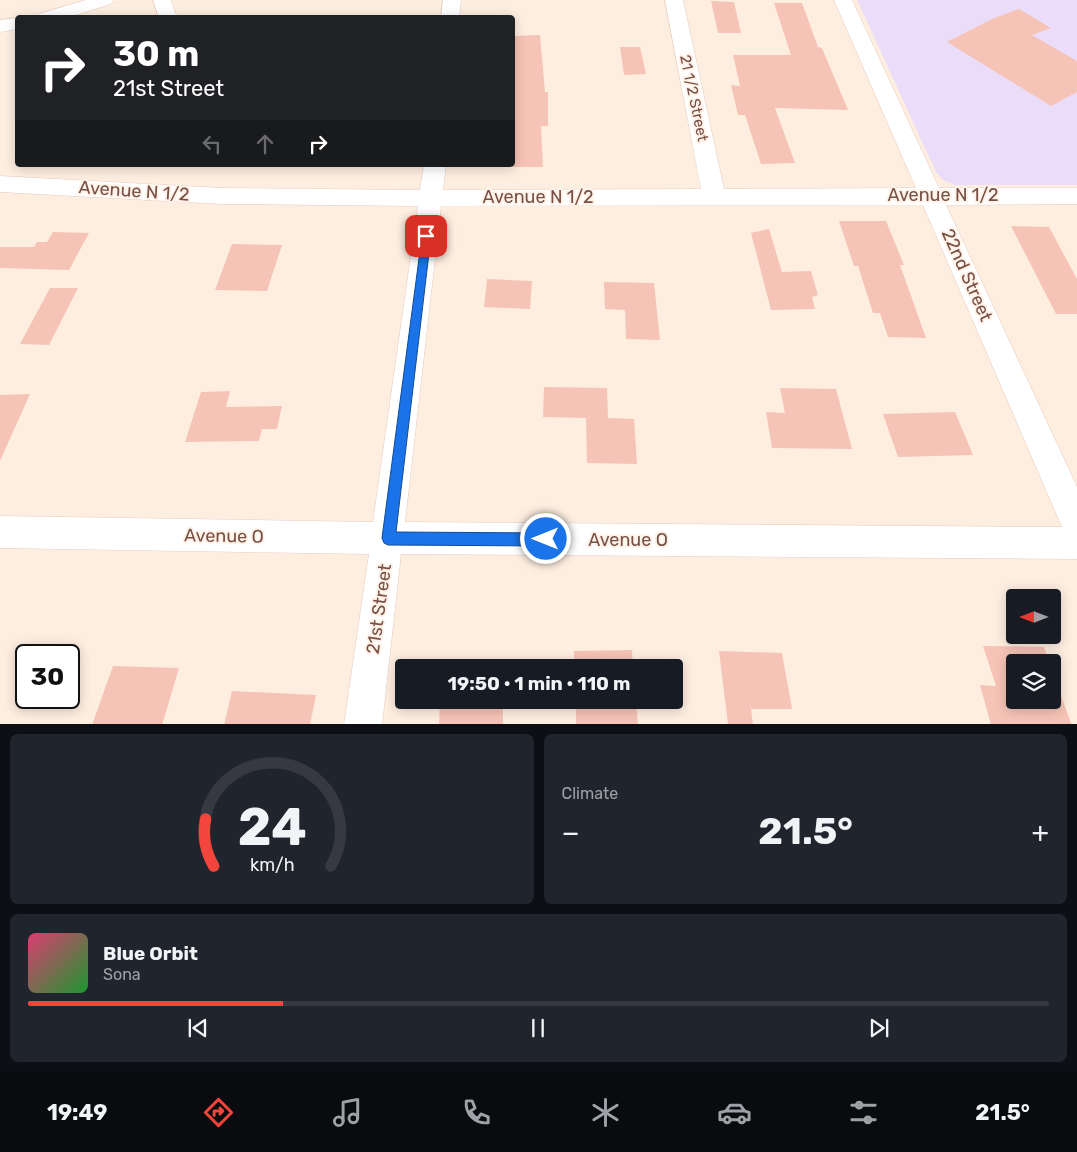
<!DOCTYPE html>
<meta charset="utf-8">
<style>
:root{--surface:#171b24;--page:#20242c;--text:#f1f3f6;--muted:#9ea1a6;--line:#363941;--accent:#f3453b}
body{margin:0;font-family:Rubik,sans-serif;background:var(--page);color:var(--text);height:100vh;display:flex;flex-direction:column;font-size:19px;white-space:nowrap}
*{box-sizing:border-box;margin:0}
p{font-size:16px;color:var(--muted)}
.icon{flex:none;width:28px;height:28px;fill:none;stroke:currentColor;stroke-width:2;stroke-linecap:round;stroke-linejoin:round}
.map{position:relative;height:724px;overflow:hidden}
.panel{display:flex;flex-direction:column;gap:10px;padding:10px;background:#0d0f14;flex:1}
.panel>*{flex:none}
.top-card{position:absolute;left:15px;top:15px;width:500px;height:152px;border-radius:5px;box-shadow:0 2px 12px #0003;background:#202124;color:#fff;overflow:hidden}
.needle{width:32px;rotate:270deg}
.fabs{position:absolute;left:1006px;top:589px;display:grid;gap:10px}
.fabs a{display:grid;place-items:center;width:55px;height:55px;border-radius:5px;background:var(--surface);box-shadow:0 2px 12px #0003;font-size:25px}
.speed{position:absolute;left:15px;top:644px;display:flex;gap:10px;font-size:25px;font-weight:700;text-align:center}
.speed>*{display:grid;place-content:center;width:65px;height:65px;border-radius:50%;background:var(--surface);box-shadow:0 2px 12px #0003;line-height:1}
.speed .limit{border:2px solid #111;border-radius:8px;background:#fff;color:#111}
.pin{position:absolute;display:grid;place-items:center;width:42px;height:42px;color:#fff;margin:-21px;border-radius:10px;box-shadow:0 2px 8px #0006}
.me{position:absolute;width:55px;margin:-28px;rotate:270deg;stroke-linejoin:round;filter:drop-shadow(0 0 4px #0008)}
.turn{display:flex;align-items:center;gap:18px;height:105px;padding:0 15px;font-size:22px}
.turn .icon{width:65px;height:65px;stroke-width:2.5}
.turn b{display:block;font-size:35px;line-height:42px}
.lanes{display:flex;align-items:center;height:48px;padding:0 15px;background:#0003;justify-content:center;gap:25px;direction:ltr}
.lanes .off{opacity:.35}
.big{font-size:38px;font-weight:700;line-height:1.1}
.panel .tile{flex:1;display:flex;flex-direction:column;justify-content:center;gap:8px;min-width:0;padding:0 18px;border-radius:8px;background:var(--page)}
.panel .dial{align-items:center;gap:0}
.dial svg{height:130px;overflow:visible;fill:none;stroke:var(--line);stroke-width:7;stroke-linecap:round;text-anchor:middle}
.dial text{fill:var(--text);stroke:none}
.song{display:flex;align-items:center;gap:15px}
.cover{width:60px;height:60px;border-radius:8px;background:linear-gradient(135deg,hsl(340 70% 55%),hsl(130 70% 35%))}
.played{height:5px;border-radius:2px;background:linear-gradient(90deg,var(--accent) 25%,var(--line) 25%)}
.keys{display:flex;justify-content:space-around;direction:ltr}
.heat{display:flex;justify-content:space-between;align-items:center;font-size:28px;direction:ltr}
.panel .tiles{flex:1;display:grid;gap:10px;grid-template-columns:1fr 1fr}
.tile:last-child{grid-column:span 2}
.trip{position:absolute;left:395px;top:659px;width:288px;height:50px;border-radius:5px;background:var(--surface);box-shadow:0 2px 12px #0003;font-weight:700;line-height:50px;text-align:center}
.tab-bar{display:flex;height:80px;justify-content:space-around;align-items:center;background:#090b0e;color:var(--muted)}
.tab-bar .icon{width:35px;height:35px}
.tab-bar .selected{color:var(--accent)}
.tab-bar b{font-size:22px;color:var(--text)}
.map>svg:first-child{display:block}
.education{fill:#ebddfa}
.building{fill:#f6c4b6}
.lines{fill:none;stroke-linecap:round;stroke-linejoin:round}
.minor-casing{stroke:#e5cabe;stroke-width:1}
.minor{fill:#fff;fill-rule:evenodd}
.route{fill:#1a73e8;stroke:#114b97}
.labels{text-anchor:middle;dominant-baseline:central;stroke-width:4;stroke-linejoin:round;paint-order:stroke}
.far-street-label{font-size:15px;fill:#774f45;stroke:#fff2e8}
.street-label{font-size:18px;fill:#774f45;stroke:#fff2e8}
</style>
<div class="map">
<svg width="1077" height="725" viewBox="0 0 1077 725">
<rect width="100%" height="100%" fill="#feeee0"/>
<path class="education" d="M 857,0 L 1077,0 L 1077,185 L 955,185 L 943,180 L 936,172 Z"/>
<g class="building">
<path d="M 711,1 L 734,2 L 741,33 L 718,33 Z"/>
<path d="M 774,3 L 802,3 L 818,47 L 822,48 L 848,110 L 775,108 L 795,163 L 761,164 L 745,115 L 738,115 L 731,85 L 740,86 L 733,55 L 791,55 Z"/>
<path d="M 1019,9 L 1051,28 L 1032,35 L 1077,61 L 1077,92 L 1051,106 L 947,42 L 992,19 Z"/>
<path d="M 540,35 L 545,92 L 548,92 L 548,126 L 541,126 L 543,167 L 512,167 L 512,36 Z"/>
<path d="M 620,47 L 640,47 L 646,74 L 624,75 Z"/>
<path d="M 839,221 L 886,221 L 904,265 L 900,265 L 926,338 L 888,337 L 880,313 L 873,313 L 858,266 L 854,266 Z"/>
<path d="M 1011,226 L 1049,227 L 1077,279 L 1077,314 L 1056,314 Z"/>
<path d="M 769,229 L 782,272 L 811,271 L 818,295 L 812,297 L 815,309 L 771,310 L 751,233 Z"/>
<path d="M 53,232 L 89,233 L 69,270 L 0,268 L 0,247 L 34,247 L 37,242 L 47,242 Z"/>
<path d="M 232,244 L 282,245 L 267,291 L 215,290 Z"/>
<path d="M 487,279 L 532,281 L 530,309 L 484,307 Z"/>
<path d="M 604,282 L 654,283 L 660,340 L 626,339 L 625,310 L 605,309 Z"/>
<path d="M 50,288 L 78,288 L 49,345 L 20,344 Z"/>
<path d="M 544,387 L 607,388 L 608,418 L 634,419 L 637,464 L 587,463 L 586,418 L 543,417 Z"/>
<path d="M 780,388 L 836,389 L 852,449 L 772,448 L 766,412 L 785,413 Z"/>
<path d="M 230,391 L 226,407 L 282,406 L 277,429 L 262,429 L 259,441 L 185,442 L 201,392 Z"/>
<path d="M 30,394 L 0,461 L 0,395 Z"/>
<path d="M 955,412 L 973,455 L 898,457 L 883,414 Z"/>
<path d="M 983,646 L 1044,647 L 1049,662 L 1015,662 L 1015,700 L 1052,700 L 1052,672 L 1072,725 L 991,725 L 980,685 L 996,686 Z"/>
<path d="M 632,650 L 633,668 L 574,668 L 574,651 Z"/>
<path d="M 719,651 L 782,653 L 792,709 L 751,709 L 753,725 L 728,724 Z"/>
<path d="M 113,666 L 179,668 L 162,725 L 92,725 Z"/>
<path d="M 232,691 L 316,695 L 310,725 L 224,725 Z"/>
<path d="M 440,700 L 503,700 L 503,725 L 439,725 Z"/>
<path d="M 576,700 L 636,700 L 638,725 L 576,725 Z"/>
</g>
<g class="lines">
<g class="minor-casing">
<g id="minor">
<path d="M 86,0 L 114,0 L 111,4 L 66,18 L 36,18 L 39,14 Z"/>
<path d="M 153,0 L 171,0 L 177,18 L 159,18 Z"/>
<path d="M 443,0 L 461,0 L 459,18 L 441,18 Z"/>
<path d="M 665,0 L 683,0 L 724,189 L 916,188 L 834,0 L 852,0 L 939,188 L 1077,188 L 1077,204 L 946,205 L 1077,487 L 1077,559 L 401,554 L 382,725 L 344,725 L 369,554 L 0,548 L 0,516 L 373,522 L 418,206 L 222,204 L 0,192 L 0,176 L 222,188 L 420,190 L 424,165 L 446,165 L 443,190 L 701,189 ZM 923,205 L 1062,527 L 405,522 L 441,206 Z"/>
<path d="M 18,18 L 18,29 L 0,32 L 0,20 Z"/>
</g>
</g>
<use href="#minor" class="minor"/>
</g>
<path class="route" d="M 426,232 L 431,236 L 396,532 L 546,533 L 550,535 L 552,539 L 550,544 L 546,546 L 388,545 L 384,543 L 382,538 L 422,236 Z"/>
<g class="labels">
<g class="far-street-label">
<text transform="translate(694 98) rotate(78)">21 1/2 Street</text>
</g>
<g class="street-label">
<text transform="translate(134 191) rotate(4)">Avenue N 1/2</text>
<text x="943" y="195">Avenue N 1/2</text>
<text x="538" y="197">Avenue N 1/2</text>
<text transform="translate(967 275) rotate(66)">22nd Street</text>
<text transform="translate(224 536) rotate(1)">Avenue O</text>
<text x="628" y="540">Avenue O</text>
<text transform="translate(379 609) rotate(-82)">21st Street</text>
</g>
</g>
</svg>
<div class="fabs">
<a><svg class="needle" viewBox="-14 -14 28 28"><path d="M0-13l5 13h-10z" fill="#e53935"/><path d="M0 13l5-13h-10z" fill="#9ea1a6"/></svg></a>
<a><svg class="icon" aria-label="layers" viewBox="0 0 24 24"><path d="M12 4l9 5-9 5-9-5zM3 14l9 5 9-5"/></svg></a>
</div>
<div class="speed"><div class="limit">30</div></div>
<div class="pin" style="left:426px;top:236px;background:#d93025"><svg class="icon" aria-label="arrive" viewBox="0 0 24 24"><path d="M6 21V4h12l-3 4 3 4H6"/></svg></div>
<svg class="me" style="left:546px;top:539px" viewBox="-20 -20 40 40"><circle r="17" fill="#1a73e8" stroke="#fff" stroke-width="3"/><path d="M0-11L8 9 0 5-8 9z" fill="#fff"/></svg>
<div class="trip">19:50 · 1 min · 110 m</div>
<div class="top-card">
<div class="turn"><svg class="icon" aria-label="right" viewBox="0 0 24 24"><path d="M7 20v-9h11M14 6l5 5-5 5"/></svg><div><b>30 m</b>21st Street</div></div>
<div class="lanes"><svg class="icon off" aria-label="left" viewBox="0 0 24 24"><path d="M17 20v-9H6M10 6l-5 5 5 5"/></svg><svg class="icon off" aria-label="ahead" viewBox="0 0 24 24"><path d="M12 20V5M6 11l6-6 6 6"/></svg><svg class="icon" aria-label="right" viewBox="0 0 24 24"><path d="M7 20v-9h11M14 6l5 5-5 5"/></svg></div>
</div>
</div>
<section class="panel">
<div class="tiles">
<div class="tile dial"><svg viewBox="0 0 100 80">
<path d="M14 69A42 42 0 1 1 86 69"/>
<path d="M14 69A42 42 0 0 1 9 40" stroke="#f3453b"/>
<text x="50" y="56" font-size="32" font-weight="700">24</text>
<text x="50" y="72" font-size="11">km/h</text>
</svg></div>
<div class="tile"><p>Climate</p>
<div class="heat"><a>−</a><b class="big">21.5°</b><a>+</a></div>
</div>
<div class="tile">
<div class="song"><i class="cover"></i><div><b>Blue Orbit</b><p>Sona</p></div></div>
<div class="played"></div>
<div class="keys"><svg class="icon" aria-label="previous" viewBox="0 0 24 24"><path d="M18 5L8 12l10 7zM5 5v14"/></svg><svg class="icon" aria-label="pause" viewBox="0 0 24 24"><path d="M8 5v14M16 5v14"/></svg><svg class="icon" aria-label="next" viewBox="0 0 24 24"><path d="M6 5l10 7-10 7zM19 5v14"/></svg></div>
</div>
</div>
</section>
<nav class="tab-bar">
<b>19:49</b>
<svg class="icon selected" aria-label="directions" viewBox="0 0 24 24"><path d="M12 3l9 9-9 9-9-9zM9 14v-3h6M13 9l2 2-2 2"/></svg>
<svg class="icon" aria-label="music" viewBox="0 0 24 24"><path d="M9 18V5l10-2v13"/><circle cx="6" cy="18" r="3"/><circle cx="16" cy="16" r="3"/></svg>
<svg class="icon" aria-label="phone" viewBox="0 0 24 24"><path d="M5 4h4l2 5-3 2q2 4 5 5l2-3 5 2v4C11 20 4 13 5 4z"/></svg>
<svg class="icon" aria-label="climate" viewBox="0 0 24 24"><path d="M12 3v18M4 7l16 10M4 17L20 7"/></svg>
<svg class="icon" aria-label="car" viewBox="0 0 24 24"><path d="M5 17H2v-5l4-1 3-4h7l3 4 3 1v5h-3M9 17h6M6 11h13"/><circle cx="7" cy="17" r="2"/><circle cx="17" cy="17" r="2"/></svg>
<svg class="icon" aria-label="filters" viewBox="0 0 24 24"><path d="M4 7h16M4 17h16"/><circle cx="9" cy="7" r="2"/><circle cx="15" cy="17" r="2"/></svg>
<b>21.5°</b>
</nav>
